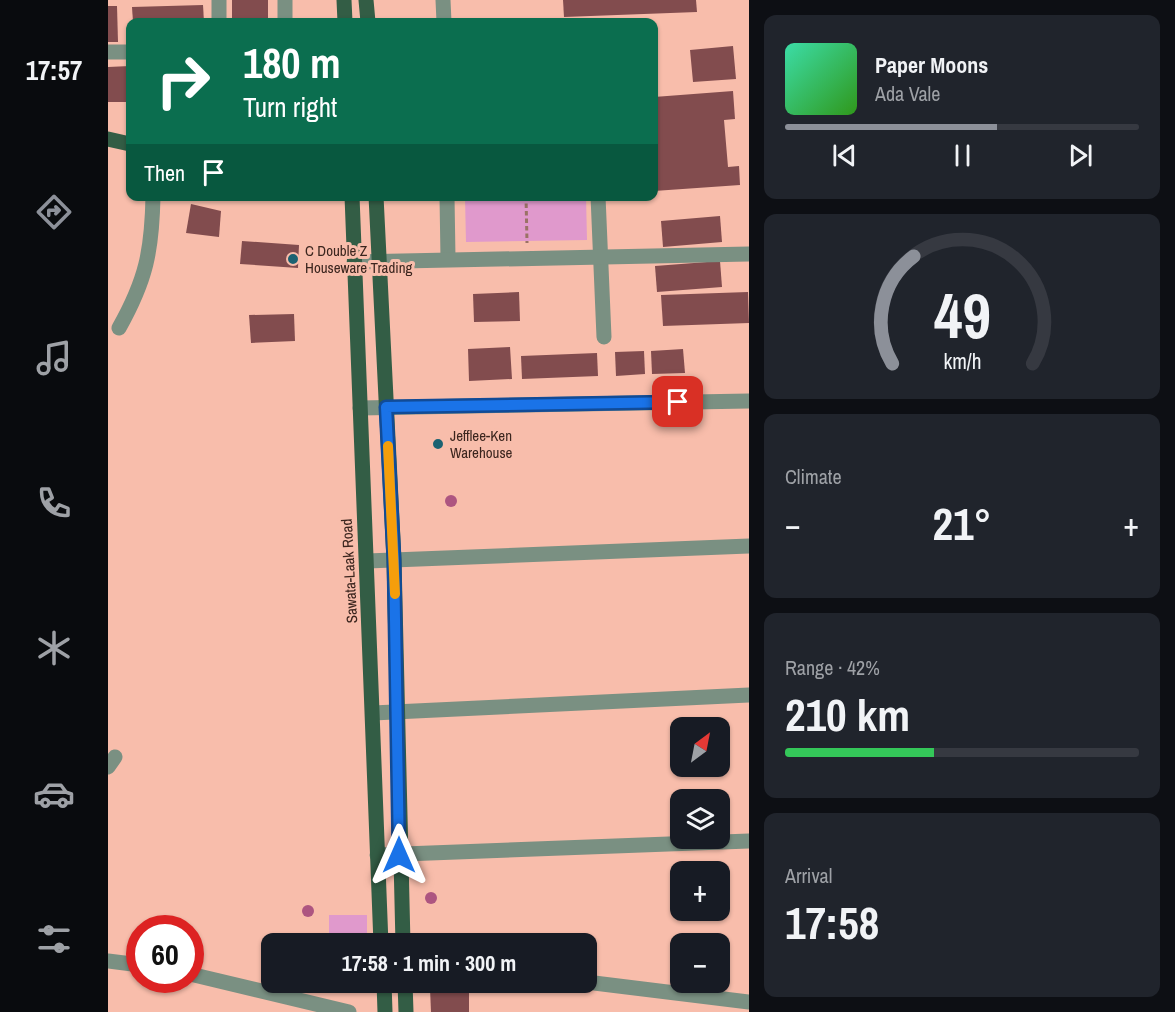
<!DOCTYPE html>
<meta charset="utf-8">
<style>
:root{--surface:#171b24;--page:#20242c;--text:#f1f3f6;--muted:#9ea1a6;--line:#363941;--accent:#8c9099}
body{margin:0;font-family:"Archivo Narrow",sans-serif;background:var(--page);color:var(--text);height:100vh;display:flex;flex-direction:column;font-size:22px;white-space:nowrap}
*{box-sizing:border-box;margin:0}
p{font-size:20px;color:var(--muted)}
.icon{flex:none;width:33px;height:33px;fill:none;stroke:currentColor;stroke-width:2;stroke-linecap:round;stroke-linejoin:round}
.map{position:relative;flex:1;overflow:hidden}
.panel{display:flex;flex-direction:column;gap:15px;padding:15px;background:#0d0f14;width:426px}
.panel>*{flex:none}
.top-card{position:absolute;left:18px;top:18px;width:532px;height:183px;border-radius:12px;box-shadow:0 2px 4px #0004;background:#0b6e4f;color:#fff;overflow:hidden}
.needle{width:39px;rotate:32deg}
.buttons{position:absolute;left:562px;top:717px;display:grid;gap:12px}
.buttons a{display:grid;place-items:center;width:60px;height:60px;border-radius:12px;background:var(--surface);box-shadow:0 2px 4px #0004;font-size:30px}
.speed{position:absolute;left:18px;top:915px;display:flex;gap:12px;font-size:30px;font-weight:700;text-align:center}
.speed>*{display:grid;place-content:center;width:78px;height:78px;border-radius:50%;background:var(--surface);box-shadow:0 2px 4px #0004;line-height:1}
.speed .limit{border:9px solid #d22;background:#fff;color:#111}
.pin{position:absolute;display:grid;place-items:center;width:51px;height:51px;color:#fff;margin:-26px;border-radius:12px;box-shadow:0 3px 9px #0006}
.me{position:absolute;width:66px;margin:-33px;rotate:0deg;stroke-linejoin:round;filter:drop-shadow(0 0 4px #0008)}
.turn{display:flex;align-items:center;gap:21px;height:126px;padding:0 18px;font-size:27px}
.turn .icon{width:78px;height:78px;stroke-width:2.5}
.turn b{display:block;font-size:42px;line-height:51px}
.then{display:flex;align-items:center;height:57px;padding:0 18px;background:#0003;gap:12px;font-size:22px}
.big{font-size:45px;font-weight:700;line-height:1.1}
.panel .widget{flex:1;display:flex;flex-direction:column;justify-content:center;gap:9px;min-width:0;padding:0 21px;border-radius:12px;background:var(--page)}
.panel .dial{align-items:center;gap:0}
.dial svg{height:156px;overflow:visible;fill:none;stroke:var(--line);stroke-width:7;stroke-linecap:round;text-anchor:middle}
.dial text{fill:var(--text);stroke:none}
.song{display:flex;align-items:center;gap:18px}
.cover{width:72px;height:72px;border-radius:9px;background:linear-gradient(135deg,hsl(160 70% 55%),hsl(110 70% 35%))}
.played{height:6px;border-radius:3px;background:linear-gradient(90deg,var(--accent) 60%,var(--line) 60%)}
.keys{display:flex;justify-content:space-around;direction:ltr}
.heat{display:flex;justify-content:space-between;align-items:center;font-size:33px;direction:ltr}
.charge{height:9px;border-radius:4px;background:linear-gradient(90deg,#34c759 42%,var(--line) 0)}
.trip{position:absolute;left:153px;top:933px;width:336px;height:60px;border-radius:12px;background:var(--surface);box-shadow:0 2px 4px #0004;font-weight:700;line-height:60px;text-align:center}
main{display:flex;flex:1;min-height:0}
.menu{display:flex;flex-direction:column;width:108px;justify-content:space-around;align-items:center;background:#090b0e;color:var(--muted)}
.menu .icon{width:42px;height:42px}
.menu .active{color:var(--accent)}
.menu b{font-size:27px;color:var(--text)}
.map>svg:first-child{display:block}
.green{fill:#e099cc}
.building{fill:#824c4e}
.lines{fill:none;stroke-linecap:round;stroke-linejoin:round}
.path{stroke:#9a7265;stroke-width:3;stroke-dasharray:4.5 3;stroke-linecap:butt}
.minor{stroke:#7a9082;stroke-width:15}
.major{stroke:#335d45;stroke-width:15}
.tree{fill:#ad5580}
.route-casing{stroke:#114b97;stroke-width:15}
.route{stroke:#1a73e8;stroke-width:10}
.slow{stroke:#f59e0b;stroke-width:10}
.poi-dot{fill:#1c6272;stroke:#f8bdab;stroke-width:2}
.labels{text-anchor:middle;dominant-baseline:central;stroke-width:6;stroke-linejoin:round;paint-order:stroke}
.poi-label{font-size:15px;fill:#3b251e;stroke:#f8bdab;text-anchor:start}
.street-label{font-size:15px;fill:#3b251e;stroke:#f8bdab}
</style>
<main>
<nav class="menu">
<b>17:57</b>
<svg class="icon active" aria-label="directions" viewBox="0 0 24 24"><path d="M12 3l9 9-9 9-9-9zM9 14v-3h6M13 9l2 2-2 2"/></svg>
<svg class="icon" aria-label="music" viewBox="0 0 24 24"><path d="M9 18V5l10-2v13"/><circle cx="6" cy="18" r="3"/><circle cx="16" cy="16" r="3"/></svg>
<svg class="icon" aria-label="phone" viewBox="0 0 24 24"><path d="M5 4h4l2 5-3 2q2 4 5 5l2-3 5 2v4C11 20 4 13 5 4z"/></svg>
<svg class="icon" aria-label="climate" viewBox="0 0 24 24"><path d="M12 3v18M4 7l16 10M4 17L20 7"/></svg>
<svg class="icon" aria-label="car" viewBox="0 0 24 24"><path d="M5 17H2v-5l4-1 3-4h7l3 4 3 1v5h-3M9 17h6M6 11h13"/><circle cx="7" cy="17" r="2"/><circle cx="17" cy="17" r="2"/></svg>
<svg class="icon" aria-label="filters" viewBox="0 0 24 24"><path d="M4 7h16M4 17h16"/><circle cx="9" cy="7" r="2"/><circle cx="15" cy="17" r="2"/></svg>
</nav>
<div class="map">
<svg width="641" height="1012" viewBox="0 0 641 1012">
<rect width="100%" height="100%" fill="#f8bdab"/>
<g class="green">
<path d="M 357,197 L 478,197 L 479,240 L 358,242 Z"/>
<rect x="221" y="915" width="38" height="28"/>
</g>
<g class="building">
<rect x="124" y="0" width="36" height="22"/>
<path d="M 455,0 L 588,0 L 589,12 L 456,17 Z"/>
<path d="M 95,5 L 96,22 L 25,22 L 24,7 Z"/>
<path d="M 0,6 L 9,6 L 10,42 L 0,42 Z"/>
<path d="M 625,46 L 628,79 L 585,82 L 582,50 Z"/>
<path d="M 22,66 L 22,102 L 0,102 L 0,67 Z"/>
<path d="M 625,91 L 627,119 L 616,120 L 620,167 L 631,166 L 632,185 L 546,191 L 546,97 Z"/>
<path d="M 83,204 L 113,211 L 111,237 L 78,233 Z"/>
<path d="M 612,216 L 614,242 L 555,247 L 553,221 Z"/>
<path d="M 134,241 L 191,245 L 190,268 L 132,264 Z"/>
<path d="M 612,261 L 614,287 L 549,292 L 547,266 Z"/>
<path d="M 411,292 L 412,321 L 366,322 L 365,294 Z"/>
<path d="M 640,292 L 641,323 L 555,326 L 553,295 Z"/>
<path d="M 186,314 L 187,341 L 143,343 L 141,315 Z"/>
<path d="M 402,347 L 404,379 L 361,381 L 360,349 Z"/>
<path d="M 575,349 L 577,373 L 544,374 L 543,351 Z"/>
<path d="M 536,351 L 537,374 L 508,376 L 507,352 Z"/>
<path d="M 489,353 L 490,376 L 414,379 L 413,356 Z"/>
<path d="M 361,987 L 361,1012 L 323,1012 L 322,988 Z"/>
</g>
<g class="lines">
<path class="path" d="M 418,196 L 419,243"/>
<g class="minor">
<path d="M 177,0 L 177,22"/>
<path d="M 335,0 L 336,22"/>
<path d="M 111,22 L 111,0"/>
<path d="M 0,52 L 22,52"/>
<path d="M 339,196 L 340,258"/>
<path d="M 490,196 L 496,337"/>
<path d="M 246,262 L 641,254"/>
<path d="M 11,328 C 38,280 44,251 45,196"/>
<path d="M 252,408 L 641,401"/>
<path d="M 259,561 L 641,546"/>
<path d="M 265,713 L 641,695"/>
<path d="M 0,767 L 7,757"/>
<path d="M 269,855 L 641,841"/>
<path d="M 0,961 L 32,965"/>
<path d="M 82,974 L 241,1012"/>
<path d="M 478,982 L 641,1002"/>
</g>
<g class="major">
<path d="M 236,0 L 237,22"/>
<path d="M 258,0 L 260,22"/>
<path d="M 0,139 L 22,144"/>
<path d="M 244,196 L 273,944"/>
<path d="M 268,196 L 286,560 L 295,944"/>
<path d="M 276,982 L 277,1012"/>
<path d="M 297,982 L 298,1012"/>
</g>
</g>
<g class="tree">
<circle cx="343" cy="501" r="6"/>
<circle cx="323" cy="898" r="6"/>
<circle cx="200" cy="911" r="6"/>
</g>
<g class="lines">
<g class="route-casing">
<path id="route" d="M 291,855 L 286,560 L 278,407 L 570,402"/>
</g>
<use href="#route" class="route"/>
<path class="slow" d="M 280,446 L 287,594"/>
</g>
<g class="poi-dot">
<circle cx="185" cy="259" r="6"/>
<circle cx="330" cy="444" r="6"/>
</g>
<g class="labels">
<g class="poi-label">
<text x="197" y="250">C Double Z<tspan x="197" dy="17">Houseware Trading</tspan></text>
<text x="342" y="435">Jefflee-Ken<tspan x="342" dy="17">Warehouse</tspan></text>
</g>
<g class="street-label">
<text transform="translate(241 571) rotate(-93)">Sawata-Laak Road</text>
</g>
</g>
</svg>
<div class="buttons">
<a><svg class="needle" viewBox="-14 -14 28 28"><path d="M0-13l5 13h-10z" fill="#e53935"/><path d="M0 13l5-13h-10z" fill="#9ea1a6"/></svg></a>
<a><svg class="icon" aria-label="layers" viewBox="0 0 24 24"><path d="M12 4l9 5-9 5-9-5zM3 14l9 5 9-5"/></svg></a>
<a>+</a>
<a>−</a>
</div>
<div class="speed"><div class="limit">60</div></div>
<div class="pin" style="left:570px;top:402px;background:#d93025"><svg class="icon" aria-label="arrive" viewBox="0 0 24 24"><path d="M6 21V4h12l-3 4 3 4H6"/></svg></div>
<svg class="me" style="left:291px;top:855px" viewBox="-20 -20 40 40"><path d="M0-17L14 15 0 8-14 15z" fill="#1a73e8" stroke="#fff" stroke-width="4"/></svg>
<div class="trip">17:58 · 1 min · 300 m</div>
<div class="top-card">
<div class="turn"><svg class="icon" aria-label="right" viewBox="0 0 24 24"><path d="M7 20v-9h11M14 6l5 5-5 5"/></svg><div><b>180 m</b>Turn right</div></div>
<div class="then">Then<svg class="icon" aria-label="arrive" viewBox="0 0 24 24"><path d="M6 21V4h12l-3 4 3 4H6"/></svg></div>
</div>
</div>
<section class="panel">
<div class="widget">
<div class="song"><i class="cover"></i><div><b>Paper Moons</b><p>Ada Vale</p></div></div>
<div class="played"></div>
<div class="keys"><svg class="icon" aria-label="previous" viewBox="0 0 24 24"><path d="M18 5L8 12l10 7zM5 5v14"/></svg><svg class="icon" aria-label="pause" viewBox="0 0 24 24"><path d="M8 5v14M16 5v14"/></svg><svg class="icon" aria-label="next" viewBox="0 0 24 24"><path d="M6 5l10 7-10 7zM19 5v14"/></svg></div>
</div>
<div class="widget dial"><svg viewBox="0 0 100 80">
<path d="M14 69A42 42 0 1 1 86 69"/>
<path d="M14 69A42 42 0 0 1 25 14" stroke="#8c9099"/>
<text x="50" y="56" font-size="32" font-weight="700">49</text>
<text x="50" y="72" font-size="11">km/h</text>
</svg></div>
<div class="widget"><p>Climate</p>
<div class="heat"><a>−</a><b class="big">21°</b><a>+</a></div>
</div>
<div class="widget"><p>Range · 42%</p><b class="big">210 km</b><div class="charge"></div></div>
<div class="widget"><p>Arrival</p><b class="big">17:58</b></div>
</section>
</main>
